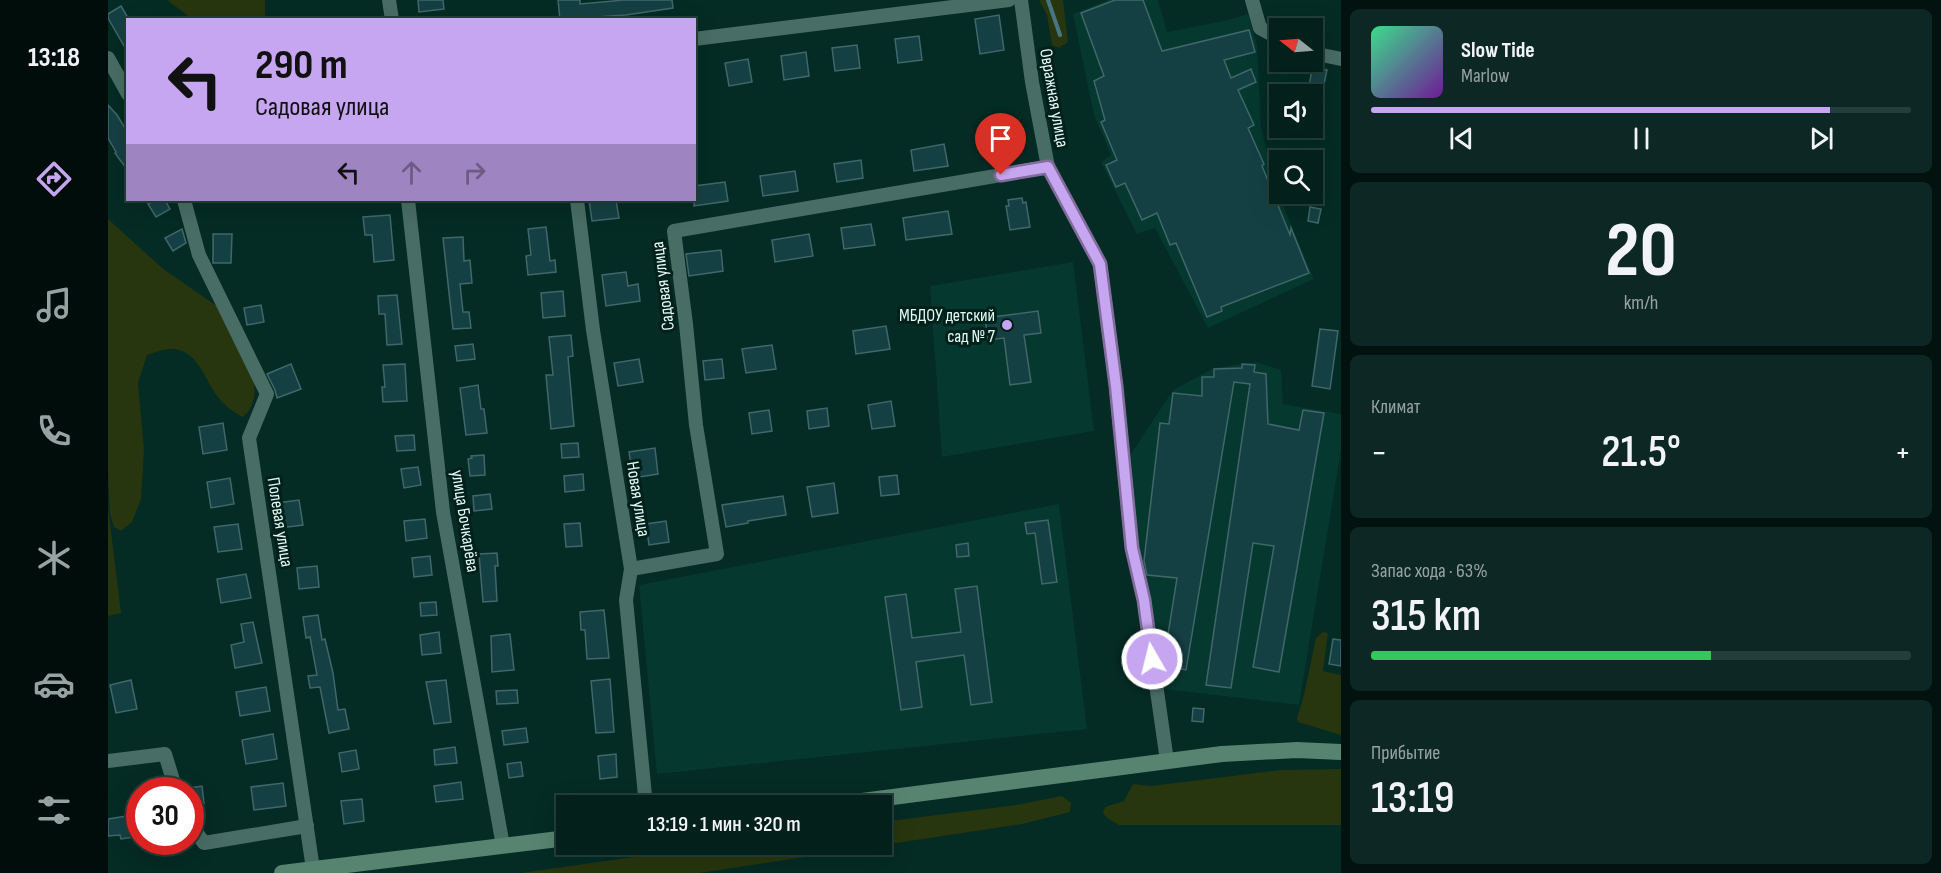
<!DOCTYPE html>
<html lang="ru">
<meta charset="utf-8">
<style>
:root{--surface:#03201b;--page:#0d2824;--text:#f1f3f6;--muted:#97a3a3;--line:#243e3a;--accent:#c6a6f0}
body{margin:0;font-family:"Sofia Sans Condensed",sans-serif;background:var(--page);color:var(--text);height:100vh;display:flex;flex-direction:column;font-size:22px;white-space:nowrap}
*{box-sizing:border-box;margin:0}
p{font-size:20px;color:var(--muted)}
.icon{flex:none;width:33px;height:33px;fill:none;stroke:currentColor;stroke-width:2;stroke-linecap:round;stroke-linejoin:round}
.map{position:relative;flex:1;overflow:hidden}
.side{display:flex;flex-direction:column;gap:9px;padding:9px;background:#02120f;width:600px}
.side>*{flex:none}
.banner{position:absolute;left:18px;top:18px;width:570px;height:183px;border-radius:0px;box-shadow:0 6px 24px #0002,0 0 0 2px var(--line);background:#c6a6f0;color:#111;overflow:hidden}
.needle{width:39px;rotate:287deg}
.tools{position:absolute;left:1161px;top:18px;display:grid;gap:12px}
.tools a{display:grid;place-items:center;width:54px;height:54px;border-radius:0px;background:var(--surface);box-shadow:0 6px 24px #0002,0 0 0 2px var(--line);font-size:30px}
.speed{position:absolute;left:18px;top:777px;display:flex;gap:12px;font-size:30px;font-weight:700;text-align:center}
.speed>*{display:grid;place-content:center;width:78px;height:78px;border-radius:50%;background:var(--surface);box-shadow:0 6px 24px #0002,0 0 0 2px var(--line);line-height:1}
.speed .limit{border:9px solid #d22;background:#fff;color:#111}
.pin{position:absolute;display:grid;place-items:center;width:51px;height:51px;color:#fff;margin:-62px -26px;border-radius:50% 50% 50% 0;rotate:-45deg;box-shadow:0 0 6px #0007}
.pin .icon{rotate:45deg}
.me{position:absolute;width:66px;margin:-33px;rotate:352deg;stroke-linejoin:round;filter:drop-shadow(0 0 4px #0008)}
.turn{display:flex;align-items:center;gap:21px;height:126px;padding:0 30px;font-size:27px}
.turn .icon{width:78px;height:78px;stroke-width:2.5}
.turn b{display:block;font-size:42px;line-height:51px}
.lanes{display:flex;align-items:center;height:57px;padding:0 30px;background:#0003;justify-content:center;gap:30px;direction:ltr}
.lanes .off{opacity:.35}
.big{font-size:45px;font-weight:600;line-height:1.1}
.side .tile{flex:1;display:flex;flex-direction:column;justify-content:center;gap:9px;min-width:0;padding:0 21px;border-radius:9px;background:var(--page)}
.side .dial{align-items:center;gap:0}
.dial b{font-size:78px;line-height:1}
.song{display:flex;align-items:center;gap:18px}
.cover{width:72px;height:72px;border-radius:9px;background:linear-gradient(135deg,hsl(150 70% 55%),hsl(280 70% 35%))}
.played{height:6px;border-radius:3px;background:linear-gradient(90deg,var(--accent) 85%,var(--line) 85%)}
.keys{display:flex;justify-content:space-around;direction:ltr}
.heat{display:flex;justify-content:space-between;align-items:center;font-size:33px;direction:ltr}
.charge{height:9px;border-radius:4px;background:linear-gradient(90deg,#34c759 63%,var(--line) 0)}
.trip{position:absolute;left:448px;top:795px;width:336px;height:60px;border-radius:0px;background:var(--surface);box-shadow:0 6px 24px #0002,0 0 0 2px var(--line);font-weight:600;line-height:60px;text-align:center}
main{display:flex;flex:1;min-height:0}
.tab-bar{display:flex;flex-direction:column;width:108px;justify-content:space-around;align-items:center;background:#010d0b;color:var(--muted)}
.tab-bar .icon{width:42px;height:42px}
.tab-bar .active{color:var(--accent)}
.tab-bar b{font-size:27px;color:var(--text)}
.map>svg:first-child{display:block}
.built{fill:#05382f}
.green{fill:#27360e}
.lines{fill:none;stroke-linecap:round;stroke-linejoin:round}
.stream{stroke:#487582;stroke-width:4}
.building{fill:#154043;stroke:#41676b;stroke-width:1.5}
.minor{stroke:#486d64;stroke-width:14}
.secondary{stroke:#578470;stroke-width:16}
.route-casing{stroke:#816c9c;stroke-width:15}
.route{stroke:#c6a6f0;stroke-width:10}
.poi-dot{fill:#c6a6f0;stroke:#00211a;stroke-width:2}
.labels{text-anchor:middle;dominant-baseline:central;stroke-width:6;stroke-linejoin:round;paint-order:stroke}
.street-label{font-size:18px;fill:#e6faf5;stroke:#00211a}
.poi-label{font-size:18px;fill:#e6faf5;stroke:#00211a;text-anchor:end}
</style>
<main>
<nav class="tab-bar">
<b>13:18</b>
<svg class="icon active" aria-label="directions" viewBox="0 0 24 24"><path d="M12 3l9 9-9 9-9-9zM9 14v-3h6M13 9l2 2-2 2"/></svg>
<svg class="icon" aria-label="music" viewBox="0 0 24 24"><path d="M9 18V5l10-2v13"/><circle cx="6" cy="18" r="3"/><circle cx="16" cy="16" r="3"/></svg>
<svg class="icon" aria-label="phone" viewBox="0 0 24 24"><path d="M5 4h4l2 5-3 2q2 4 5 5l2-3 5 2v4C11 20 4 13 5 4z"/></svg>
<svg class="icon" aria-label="climate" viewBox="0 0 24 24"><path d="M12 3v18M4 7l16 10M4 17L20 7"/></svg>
<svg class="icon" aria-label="car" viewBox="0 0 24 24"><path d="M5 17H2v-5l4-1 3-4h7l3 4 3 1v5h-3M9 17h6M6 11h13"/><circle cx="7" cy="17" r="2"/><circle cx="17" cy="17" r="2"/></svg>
<svg class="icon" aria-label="filters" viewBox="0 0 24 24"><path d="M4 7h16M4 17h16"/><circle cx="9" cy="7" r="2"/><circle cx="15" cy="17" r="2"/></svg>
</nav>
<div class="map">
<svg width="1233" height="873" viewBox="0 0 1233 873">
<rect width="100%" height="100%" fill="#042b24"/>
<g class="built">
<path d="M 1000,0 L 1050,0 L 1059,32 L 1120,20 L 1140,14 L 1149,44 L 1153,127 L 1166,184 L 1206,279 L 1100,328 L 1047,228 L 1029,234 L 993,162 L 1003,155 L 986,115 L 965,14 Z"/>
<path d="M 965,262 L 986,431 L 834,457 L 822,286 Z"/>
<path d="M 1148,362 L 1173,370 L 1175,404 L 1233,414 L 1233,450 L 1191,705 L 1056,689 L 1033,573 L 1023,454 L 1065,390 L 1106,368 Z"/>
<path d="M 951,504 L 979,729 L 549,774 L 531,585 Z"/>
</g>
<g class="green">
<path d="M 59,0 L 157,0 L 157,19 L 84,19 Z"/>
<path d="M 931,0 L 955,0 L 960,42 L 951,48 L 944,45 L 939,15 Z"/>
<path d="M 0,219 L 54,268 L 110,307 L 145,374 C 148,391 148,405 135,417 C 124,412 114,403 107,393 C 95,375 88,348 62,349 C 55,349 46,353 39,355 L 30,383 L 36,450 L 33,499 L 24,522 L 13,531 L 6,527 L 2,514 L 0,475 Z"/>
<path d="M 0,507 L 13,613 L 0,616 Z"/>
<path d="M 1215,632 L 1220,633 L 1215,671 L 1233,675 L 1233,735 L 1190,722 L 1189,718 L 1196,695 L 1208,638 Z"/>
<path d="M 1233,769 L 1233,825 L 1011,825 L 999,818 L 995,813 L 997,807 L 1016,801 L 1025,784 L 1043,786 L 1173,770 Z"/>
<path d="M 954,796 L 963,803 L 962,812 L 914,824 L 591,873 L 413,873 L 610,845 L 774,844 L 774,822 L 908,805 Z"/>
</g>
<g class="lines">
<path class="stream" d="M 940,0 L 952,35"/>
</g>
<g class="building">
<path d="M 310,0 L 335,0 L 336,9 L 311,12 Z"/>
<path d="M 450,0 L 472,0 L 472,4 L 516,0 L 564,0 L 565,8 L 518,15 L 474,18 L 474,20 L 452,20 Z"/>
<path d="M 1007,0 L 1035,0 L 1054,51 L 1141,30 L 1147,52 L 1116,60 L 1123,78 L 1143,69 L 1148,82 L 1130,90 L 1146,125 L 1140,128 L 1156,164 L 1154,166 L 1182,235 L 1183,228 L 1201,273 L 1113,307 L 1114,311 L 1099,317 L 1068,243 L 1062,245 L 1049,213 L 1034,220 L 1017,183 L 1008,187 L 998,165 L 1009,160 L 993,122 L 997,120 L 986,81 L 996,76 L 973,13 Z"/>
<path d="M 13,6 L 20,18 L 20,53 L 0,18 L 0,14 Z"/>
<path d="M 891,15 L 896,50 L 872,54 L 867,19 Z"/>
<path d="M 811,36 L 814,60 L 790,63 L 787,39 Z"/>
<path d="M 749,45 L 752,68 L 727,71 L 724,48 Z"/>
<path d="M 698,52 L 701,76 L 676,80 L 673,56 Z"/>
<path d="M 640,59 L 644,82 L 621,86 L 617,63 Z"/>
<path d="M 1204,68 L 1219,70 L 1215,89 L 1201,87 Z"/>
<path d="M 0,105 L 9,115 L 20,133 L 20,171 L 7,153 L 8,152 L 0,138 Z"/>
<path d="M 907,124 L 910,150 L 889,153 L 886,127 Z"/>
<path d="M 836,144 L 840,166 L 806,171 L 803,150 Z"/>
<path d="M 753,160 L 755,178 L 729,182 L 726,164 Z"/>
<path d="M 687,171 L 690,191 L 655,196 L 652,176 Z"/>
<path d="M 617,182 L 620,201 L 586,206 L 586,186 Z"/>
<path d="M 914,198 L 915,203 L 918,202 L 922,227 L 902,230 L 898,206 L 901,206 L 900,200 Z"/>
<path d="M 48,200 L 57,200 L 62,209 L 48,217 L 40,204 Z"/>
<path d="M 481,200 L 508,200 L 511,218 L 484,221 Z"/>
<path d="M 1202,207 L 1213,209 L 1210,223 L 1200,221 Z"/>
<path d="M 840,211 L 844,234 L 798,240 L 795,218 Z"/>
<path d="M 282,215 L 286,260 L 266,262 L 264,235 L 257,235 L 255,217 Z"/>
<path d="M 763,224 L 767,245 L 736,249 L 733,228 Z"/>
<path d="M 438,227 L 442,261 L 447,260 L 448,272 L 420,275 L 418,256 L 423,255 L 420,229 Z"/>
<path d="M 74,229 L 78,243 L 65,251 L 57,238 Z"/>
<path d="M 105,234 L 124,234 L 123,263 L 105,263 Z"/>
<path d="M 701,234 L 705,256 L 667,262 L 664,240 Z"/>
<path d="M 355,237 L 356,261 L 362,260 L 364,283 L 352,284 L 355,312 L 361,312 L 363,328 L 345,329 L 335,238 Z"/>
<path d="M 613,250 L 615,271 L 581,276 L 578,254 Z"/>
<path d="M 518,272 L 520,286 L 530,284 L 532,301 L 498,306 L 494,275 Z"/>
<path d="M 455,291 L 457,316 L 435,318 L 433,293 Z"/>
<path d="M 289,295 L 294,344 L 279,345 L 277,314 L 271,314 L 270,296 Z"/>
<path d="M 153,305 L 156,322 L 139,325 L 136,308 Z"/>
<path d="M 930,311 L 933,333 L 916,335 L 923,382 L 902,385 L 896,338 L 880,340 L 877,318 Z"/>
<path d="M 778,326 L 782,349 L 748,354 L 745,331 Z"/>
<path d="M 1212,329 L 1230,331 L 1222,389 L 1204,386 Z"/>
<path d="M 463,335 L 465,356 L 460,357 L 466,426 L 443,429 L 438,375 L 445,375 L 441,337 Z"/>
<path d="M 365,344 L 367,359 L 349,361 L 347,346 Z"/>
<path d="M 664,345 L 668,369 L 638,373 L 634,349 Z"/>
<path d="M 531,359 L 535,382 L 510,386 L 506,363 Z"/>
<path d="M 614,359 L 616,378 L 597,380 L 595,361 Z"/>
<path d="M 183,364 L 193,389 L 169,398 L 167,390 L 159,374 Z"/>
<path d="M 297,364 L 299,401 L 275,402 L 274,387 L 277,387 L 275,365 Z"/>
<path d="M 1134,364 L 1147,365 L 1146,372 L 1158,374 L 1160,424 L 1191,430 L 1195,410 L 1216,413 L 1171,672 L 1145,667 L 1166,546 L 1145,543 L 1123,688 L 1098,685 L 1142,384 L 1126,382 L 1078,670 L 1055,666 L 1069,578 L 1039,575 L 1036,561 L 1052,423 L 1061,424 L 1065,393 L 1094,396 L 1094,377 L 1106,377 L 1106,369 L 1134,368 Z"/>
<path d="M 370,385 L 373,409 L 376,409 L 379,433 L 358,435 L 352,388 Z"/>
<path d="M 783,401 L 787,426 L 764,429 L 760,405 Z"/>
<path d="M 719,408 L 721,426 L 701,429 L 699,411 Z"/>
<path d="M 661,410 L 664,431 L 644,434 L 641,413 Z"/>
<path d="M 115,423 L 119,450 L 95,454 L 91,427 Z"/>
<path d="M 306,435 L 307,450 L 289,451 L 287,436 Z"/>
<path d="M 470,443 L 471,457 L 454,458 L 453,444 Z"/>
<path d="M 547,448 L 550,474 L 525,478 L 521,452 Z"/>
<path d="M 376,455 L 377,475 L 362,476 L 360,459 L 364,458 L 363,456 Z"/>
<path d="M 310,467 L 313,485 L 296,488 L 293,469 Z"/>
<path d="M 475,474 L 476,490 L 457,492 L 456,476 Z"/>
<path d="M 789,475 L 791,494 L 773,496 L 771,477 Z"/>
<path d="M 122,478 L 126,504 L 103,508 L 99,482 Z"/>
<path d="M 726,483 L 730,513 L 704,517 L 699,487 Z"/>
<path d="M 382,494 L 384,509 L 366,511 L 365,496 Z"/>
<path d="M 675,496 L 678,515 L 640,521 L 640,523 L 618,527 L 614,505 Z"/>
<path d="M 191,500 L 195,525 L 172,528 L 169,503 Z"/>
<path d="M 317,519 L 319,538 L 298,541 L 296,521 Z"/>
<path d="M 940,520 L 949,582 L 934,584 L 927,533 L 919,534 L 917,523 Z"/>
<path d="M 558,521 L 561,542 L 541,545 L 538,524 Z"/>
<path d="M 472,523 L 474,546 L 458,547 L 456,524 Z"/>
<path d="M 130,524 L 134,549 L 110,552 L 106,527 Z"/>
<path d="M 860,543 L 861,556 L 849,557 L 848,545 Z"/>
<path d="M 389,553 L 390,566 L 387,566 L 389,601 L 375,602 L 371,554 Z"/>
<path d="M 322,556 L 324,575 L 306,577 L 304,558 Z"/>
<path d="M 209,566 L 211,587 L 191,589 L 189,568 Z"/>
<path d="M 138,574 L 143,598 L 113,603 L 109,579 Z"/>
<path d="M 869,586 L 884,702 L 863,705 L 856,655 L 808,662 L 814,707 L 793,710 L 777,597 L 798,594 L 804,638 L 853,632 L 847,589 Z"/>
<path d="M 328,602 L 329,615 L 313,616 L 312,603 Z"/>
<path d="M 496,610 L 501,658 L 479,659 L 477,630 L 473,630 L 472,612 Z"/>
<path d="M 210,615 L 214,640 L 217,639 L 225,673 L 230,710 L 237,709 L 241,729 L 221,733 L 212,687 L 202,688 L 200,676 L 209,675 L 202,637 L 198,638 L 195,617 Z"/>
<path d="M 145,622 L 154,663 L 127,668 L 123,645 L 136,642 L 133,624 Z"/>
<path d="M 331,632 L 333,653 L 314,655 L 312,635 Z"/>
<path d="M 402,634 L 406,670 L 384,672 L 383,636 Z"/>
<path d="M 1225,639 L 1233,640 L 1233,666 L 1221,664 Z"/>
<path d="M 502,679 L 506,732 L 488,733 L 483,681 Z"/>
<path d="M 23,680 L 29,709 L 8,713 L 2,685 Z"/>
<path d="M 338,680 L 343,722 L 326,724 L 318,682 Z"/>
<path d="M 158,687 L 162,711 L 132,716 L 128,692 Z"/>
<path d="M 409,690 L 410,703 L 389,704 L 388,691 Z"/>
<path d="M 1085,708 L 1096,709 L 1095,722 L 1084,721 Z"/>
<path d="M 418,728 L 420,742 L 396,745 L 394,731 Z"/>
<path d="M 165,734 L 169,759 L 138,764 L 134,740 Z"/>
<path d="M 347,747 L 349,763 L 327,765 L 326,750 Z"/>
<path d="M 248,750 L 251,769 L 234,772 L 231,753 Z"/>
<path d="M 508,754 L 509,777 L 492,779 L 490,756 Z"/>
<path d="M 413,762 L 415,776 L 401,778 L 399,764 Z"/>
<path d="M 353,782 L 355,799 L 328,802 L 326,786 Z"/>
<path d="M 175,783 L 178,806 L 146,810 L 143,787 Z"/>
<path d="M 94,786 L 96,803 L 82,804 L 82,788 Z"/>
<path d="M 254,799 L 256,821 L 236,824 L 233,801 Z"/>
<path d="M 32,814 L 32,836 L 13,839 L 12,835 L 0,836 L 0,819 Z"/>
</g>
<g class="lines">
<g class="minor">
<path d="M 281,0 L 284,20"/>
<path d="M 913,0 L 924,82 L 940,167 L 992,264 L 1008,386 L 1024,548 L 1036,600 L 1059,761"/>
<path d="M 1144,0 L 1152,28 L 1172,39"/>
<path d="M 586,39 L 901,0"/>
<path d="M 1204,53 L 1233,59"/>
<path d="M 0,58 L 20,94"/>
<path d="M 76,200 L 91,255 L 159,394 L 141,438 L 205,869"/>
<path d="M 300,200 L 335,512 L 395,846"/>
<path d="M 469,200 L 485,330 L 523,569 L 518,600 L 538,806"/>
<path d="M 523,569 L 609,554 L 588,425 L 578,324 L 566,231 L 940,167"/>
<path d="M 0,761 L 57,754 L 68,790"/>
<path d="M 82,824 L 96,843 L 199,826"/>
</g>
<g class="secondary">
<path d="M 716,806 L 1114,754 L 1189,750 L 1233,752"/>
<path d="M 174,873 L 459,838"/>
</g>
</g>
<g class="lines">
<g class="route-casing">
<path id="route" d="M 893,175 L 940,167 L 992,264 L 1008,386 L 1024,548 L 1036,600 L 1044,659"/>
</g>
<use href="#route" class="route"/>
</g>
<circle class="poi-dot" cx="899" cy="325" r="6"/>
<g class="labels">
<g class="street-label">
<text transform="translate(946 98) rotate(80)">Овражная улица</text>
<text transform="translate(555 286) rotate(-97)">Садовая улица</text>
<text transform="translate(530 499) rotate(81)">Новая улица</text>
<text transform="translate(357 521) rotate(81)">улица Бочкарёва</text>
<text transform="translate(172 522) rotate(81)">Полевая улица</text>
</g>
<g class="poi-label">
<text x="887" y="315">МБДОУ детский<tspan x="887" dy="21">сад № 7</tspan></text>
</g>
</g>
</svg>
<div class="tools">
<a><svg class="needle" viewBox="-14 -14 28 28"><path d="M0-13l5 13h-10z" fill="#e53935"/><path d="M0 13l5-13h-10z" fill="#97a3a3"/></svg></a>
<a><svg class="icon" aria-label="sound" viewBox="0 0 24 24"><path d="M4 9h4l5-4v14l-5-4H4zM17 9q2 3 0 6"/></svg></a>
<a><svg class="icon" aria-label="search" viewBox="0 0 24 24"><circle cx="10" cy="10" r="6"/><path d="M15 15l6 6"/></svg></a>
</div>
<div class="speed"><div class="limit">30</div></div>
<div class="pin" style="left:893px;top:175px;background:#d93025"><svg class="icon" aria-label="arrive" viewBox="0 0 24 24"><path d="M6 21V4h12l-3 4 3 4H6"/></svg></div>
<svg class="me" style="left:1044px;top:659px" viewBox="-20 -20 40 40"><circle r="17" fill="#c6a6f0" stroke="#fff" stroke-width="3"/><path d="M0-11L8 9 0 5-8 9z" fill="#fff"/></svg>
<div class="trip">13:19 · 1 мин · 320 m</div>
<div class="banner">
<div class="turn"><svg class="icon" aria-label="left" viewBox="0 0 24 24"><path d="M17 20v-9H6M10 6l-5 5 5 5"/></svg><div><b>290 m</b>Садовая улица</div></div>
<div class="lanes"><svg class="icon" aria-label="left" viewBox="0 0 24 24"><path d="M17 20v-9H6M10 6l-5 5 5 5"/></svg><svg class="icon off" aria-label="ahead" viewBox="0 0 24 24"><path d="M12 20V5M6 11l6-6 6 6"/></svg><svg class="icon off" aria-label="right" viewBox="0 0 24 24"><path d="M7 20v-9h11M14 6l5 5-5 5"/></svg></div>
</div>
</div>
<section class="side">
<div class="tile">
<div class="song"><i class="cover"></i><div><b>Slow Tide</b><p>Marlow</p></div></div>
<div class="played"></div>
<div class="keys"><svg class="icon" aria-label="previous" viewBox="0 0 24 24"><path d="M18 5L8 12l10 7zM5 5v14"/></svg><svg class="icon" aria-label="pause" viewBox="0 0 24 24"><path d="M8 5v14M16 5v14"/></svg><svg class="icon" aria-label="next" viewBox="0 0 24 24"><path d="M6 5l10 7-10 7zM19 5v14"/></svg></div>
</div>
<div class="tile dial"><b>20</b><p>km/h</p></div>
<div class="tile"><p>Климат</p>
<div class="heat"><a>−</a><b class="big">21.5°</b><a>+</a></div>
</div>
<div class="tile"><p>Запас хода · 63%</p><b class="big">315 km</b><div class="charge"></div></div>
<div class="tile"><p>Прибытие</p><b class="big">13:19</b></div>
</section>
</main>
